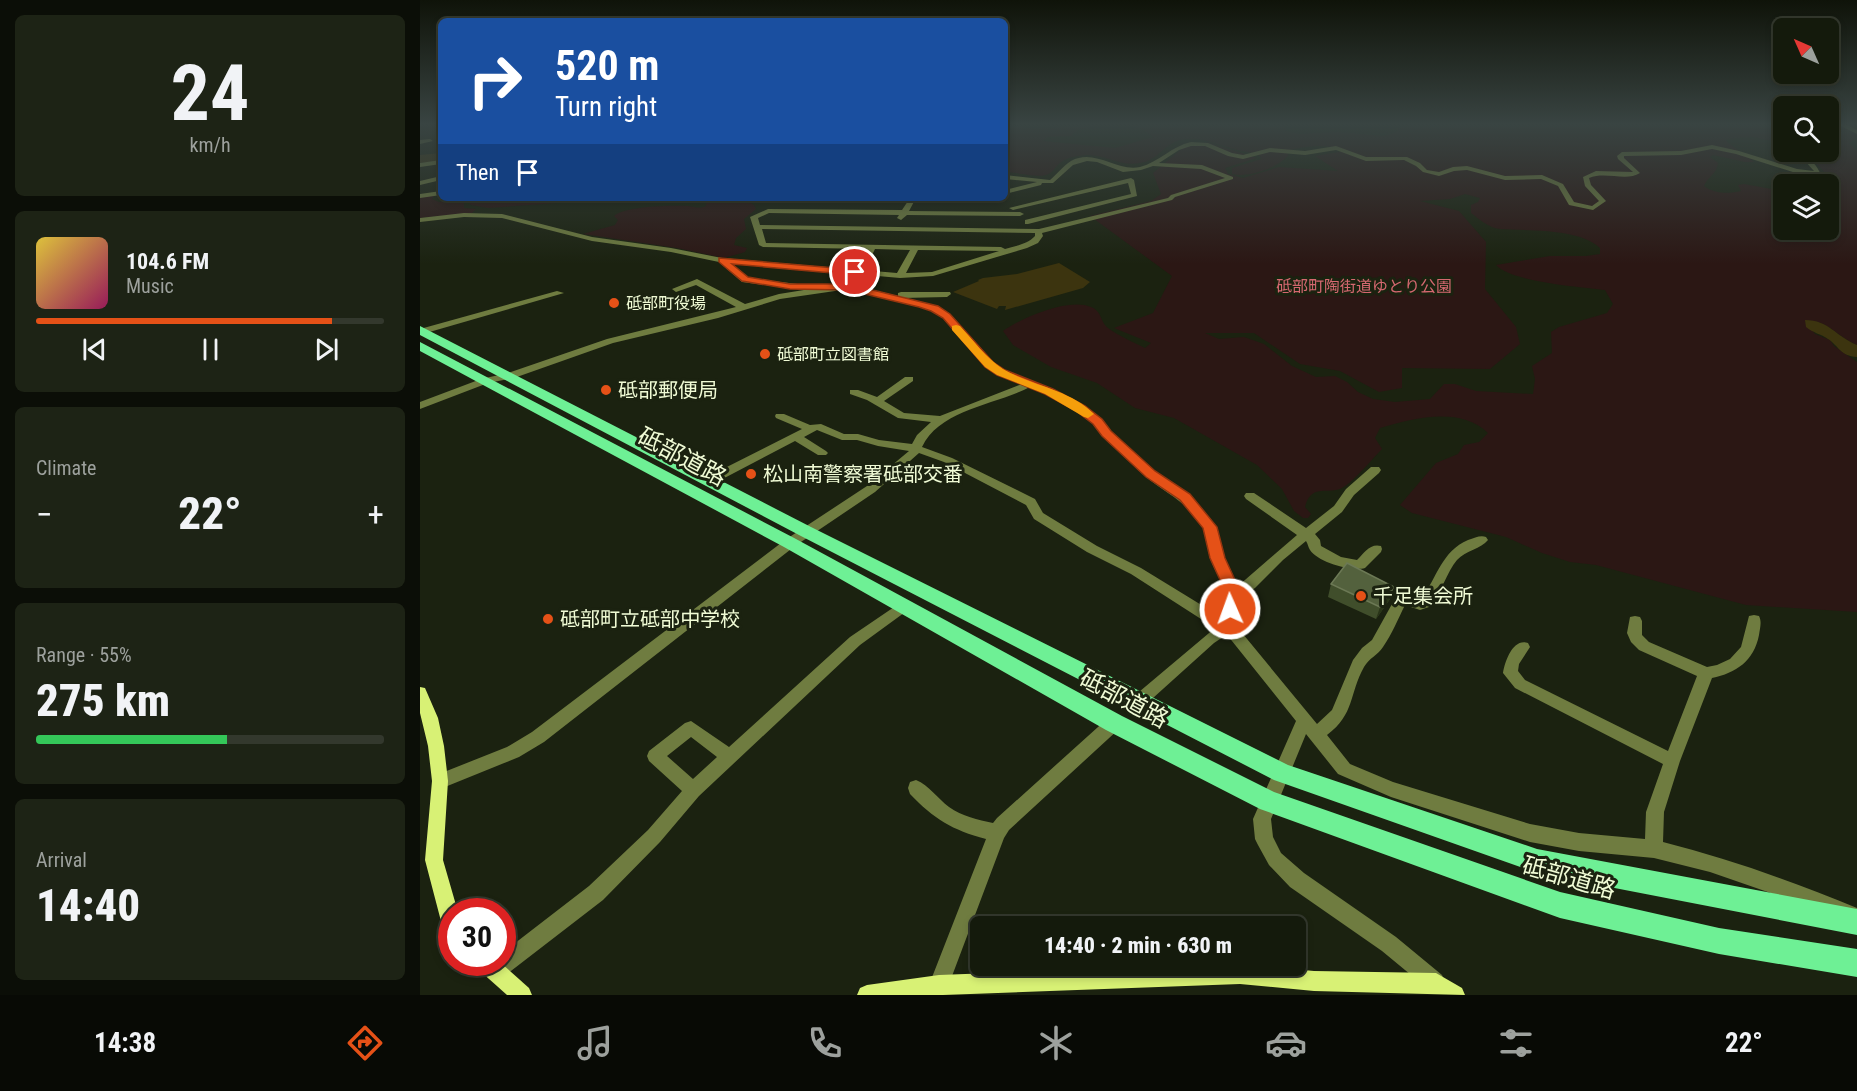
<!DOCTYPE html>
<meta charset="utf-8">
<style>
:root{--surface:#141a0c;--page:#1d2315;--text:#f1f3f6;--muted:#9da19d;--line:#33382d;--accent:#e55117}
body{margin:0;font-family:"Roboto Condensed","Noto Sans JP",sans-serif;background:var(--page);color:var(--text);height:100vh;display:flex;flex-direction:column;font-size:22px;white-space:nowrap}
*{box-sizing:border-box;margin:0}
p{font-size:20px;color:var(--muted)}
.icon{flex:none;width:33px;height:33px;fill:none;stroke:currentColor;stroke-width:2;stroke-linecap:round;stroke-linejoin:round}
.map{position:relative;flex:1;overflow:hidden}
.drawer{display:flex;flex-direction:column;gap:15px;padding:15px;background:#0b0e07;width:420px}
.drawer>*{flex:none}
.top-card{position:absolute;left:18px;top:18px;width:570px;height:183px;border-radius:9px;box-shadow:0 3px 9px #0003,0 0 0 2px var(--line);background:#1a4fa0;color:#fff;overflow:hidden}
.needle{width:39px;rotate:315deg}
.tools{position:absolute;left:1353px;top:18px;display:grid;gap:12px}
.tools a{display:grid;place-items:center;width:66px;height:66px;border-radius:9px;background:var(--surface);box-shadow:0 3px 9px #0003,0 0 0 2px var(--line);font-size:30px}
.speed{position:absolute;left:18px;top:898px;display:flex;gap:12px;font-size:30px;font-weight:700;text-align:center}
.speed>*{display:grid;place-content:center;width:78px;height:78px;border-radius:50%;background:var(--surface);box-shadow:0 3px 9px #0003,0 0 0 2px var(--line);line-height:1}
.speed .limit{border:9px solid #d22;background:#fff;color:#111}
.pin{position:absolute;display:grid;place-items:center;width:51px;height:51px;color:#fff;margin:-26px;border:3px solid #fff;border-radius:50%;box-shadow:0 2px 6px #0007}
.me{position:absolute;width:66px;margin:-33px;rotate:358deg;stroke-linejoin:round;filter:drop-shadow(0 0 4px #0008)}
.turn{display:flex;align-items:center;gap:21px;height:126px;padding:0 18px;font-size:27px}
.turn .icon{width:78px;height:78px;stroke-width:2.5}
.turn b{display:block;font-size:42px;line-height:51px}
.then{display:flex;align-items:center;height:57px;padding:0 18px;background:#0003;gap:12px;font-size:22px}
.big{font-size:45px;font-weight:800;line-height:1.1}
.drawer .card{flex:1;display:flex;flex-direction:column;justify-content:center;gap:9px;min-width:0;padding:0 21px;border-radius:9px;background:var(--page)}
.drawer .dial{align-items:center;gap:0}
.dial b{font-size:78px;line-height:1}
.song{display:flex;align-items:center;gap:18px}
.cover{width:72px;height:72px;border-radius:9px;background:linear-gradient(135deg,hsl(50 70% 55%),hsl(330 70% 35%))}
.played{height:6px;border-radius:3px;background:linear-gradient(90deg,var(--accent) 85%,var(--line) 85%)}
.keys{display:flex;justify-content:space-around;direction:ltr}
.heat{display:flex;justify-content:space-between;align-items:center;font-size:33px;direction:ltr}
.charge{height:9px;border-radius:4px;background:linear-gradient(90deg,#34c759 55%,var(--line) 0)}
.trip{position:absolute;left:550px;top:916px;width:336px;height:60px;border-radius:9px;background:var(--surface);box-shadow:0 3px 9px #0003,0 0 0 2px var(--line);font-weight:800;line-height:60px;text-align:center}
.dock{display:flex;height:96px;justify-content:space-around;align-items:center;background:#080a05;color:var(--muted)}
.dock .icon{width:42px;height:42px}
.dock .selected{color:var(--accent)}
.dock b{font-size:27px;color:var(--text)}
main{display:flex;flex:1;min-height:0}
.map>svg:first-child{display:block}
.green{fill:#2b1714;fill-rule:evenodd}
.water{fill:#3c340f}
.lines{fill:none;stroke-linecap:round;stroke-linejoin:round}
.river{fill:#3c340f;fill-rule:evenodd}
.minor{fill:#6f7c40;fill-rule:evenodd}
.secondary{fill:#d8f175;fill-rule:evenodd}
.trunk{fill:#6ef095;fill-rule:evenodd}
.wall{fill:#404e2b}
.shaded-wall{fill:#293518}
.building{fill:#53613d;stroke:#6c7955;stroke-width:1.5}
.route{fill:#e55117;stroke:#95350f;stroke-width:1.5}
.slow{fill:#f59e0b}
.poi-dot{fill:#e55117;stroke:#1b2210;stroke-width:2}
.labels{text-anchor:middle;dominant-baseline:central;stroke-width:6;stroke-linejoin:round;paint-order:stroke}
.far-park-label{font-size:16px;fill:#d46870;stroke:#1b2210}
.far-poi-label{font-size:16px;fill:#f0fbd5;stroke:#1b2210;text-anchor:start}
.poi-label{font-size:20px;fill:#f0fbd5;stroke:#1b2210;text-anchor:start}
.near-street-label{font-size:24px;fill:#f0fbd5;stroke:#1b2210}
</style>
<main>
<section class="drawer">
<div class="card dial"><b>24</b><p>km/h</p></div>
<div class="card">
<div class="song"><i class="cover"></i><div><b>104.6 FM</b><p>Music</p></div></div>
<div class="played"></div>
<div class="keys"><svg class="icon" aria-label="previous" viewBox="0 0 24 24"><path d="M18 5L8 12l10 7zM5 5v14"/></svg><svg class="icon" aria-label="pause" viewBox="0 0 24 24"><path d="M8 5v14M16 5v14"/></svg><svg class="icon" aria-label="next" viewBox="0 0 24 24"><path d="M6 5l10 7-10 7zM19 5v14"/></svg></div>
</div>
<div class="card"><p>Climate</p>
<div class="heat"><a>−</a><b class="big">22°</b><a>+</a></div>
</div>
<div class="card"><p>Range · 55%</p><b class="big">275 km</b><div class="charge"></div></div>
<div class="card"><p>Arrival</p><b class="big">14:40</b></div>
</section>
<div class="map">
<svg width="1437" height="995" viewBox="0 0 1437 995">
<rect width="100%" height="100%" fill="#1b2210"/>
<g class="green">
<path d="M 585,124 L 614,129 L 683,124 L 657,130 L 651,136 L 628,137 L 623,141 L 695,148 L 733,137 L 727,132 L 709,124 C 738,124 765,128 793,127 L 797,124 L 863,124 L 866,131 L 879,134 L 919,132 L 963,136 L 977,132 L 982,124 L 1363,124 L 1363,143 L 1332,137 L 1307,139 L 1306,141 L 1334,162 L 1325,162 L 1293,155 L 1290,157 L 1298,163 C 1297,174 1287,177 1284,186 C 1294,194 1310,194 1321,191 L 1318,185 L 1324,184 L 1363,191 L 1364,230 L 1408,230 L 1409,198 L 1414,189 C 1406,171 1396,160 1378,152 L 1408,152 L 1409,124 L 1437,124 L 1437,138 L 1429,143 L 1437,151 L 1437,345 C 1417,337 1407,319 1385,321 L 1395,334 L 1410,340 L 1414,346 L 1437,362 L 1437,612 L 1326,605 L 1176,565 L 1150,562 L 1122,553 L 1086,537 L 992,513 L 980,505 L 1016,463 L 1038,454 L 1044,445 L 1059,442 L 1068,433 C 1041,406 993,418 960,428 L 955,438 L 962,449 C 951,460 932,484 920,489 C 905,494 891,484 885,507 L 891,514 L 888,518 L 883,518 L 874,511 L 862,489 L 837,465 L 754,418 L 715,408 L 677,383 L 631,367 L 593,345 L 583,331 C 601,318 649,297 671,307 C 682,311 680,322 688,328 C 699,336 713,342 725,348 L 731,343 L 694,328 L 733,313 L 752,276 L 670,216 L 731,201 L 741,194 L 733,173 L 763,148 L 788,142 L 837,158 L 805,168 L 808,174 L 823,178 L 859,167 L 918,171 L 895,156 L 925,151 C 908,143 884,146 867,151 L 868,156 C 857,168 828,178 812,174 L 812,168 L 841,159 L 840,156 C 832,152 826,152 818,150 C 798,146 772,131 751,144 C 740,151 734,161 720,163 C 700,167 686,154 666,155 C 657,156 647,157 640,163 C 635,167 633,173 626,175 C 614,178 598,172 585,172 ZM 1045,194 L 1060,198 L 1058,202 L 1051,205 L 1051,213 C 1059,219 1069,228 1080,229 C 1108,231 1159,228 1180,248 L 1180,254 L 1166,256 L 1130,256 L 1076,265 C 1091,282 1162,287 1185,290 L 1193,304 L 1187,313 L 1139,327 L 1131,332 L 1132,353 L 1112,366 L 1115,379 L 1113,394 L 1056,391 L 1035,384 L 1024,384 L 1010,399 L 975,402 L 953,399 L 938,392 L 927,382 L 915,376 L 896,377 L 872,366 L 844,344 L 824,337 L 799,339 L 785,333 L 834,333 L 880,364 L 920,371 L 959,392 L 982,388 L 982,368 L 1070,369 L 1100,344 L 1096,327 L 1065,289 L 1066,242 L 1039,211 L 1000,201 L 1030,199 Z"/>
<path d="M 15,194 L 12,199 L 19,202 L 31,201 L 32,203 L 44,202 L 44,208 L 56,209 L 52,213 L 0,218 L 0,197 Z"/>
<path d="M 21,195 L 21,198 L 145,198 L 137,203 L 68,208 L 51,205 L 47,200 L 19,198 Z"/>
<path d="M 287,198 L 322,198 L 334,205 L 336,209 L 324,219 L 326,229 L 316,238 L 314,245 L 327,248 L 325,252 L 304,258 L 257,248 L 163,234 L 195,225 L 198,220 L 194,216 C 205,206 252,205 268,206 C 275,207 280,209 286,206 Z"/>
</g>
<g class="water">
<path d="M 639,263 L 670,282 L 663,288 L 585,310 L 586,306 L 579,306 L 577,309 L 533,292 L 559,281 L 558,280 L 563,278 L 597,274 Z"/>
<path d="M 1385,320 C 1409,320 1415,336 1437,345 L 1437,357 C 1420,356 1419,346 1408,339 C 1401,334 1393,333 1386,327 Z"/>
</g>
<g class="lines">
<path class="river" d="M 21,153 L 21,161 L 0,163 L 0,155 Z"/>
<g class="minor">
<path d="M 1417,124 L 1425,124 L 1437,130 L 1437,134 Z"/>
<path d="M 0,140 L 10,139 L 13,141 L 0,144 Z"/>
<path d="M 1364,140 L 1364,149 L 1357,144 Z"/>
<path d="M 771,142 L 788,143 L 812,153 L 823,155 L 850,148 L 885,151 L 916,146 L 946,157 L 987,157 L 1000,163 L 1007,170 L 1019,172 L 1033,167 L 1047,166 L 1085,176 L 1122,175 L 1143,184 L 1154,202 L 1172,206 L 1179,201 L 1165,186 L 1163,177 L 1176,171 L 1213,172 L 1198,159 L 1197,156 L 1202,152 L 1261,151 L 1292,145 L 1319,151 L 1377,169 L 1394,171 L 1385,161 L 1370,152 C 1382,151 1396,162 1400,173 L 1397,175 L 1376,173 L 1316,154 L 1292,149 L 1261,155 L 1204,156 L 1204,158 L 1220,173 C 1206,182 1186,171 1169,178 L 1171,185 L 1186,201 L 1173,210 L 1149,205 L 1138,186 L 1121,179 L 1085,180 L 1047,170 L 1034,171 L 1019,176 L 1003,172 L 996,166 L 984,160 L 946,161 L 916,150 L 885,155 L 850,152 L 823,159 L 808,156 L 785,146 L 771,146 L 759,150 L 739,163 L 782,165 L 813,177 L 813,179 L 755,197 L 752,200 L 622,233 L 623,236 L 618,243 L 607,248 L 513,276 L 480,278 L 310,263 L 327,278 L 386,285 L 386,289 L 383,290 L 322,282 L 299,262 L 251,252 L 172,241 L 82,218 L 44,217 L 0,222 L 0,218 L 44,213 L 82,214 L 172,237 L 251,248 L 302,258 L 477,273 L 490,250 L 455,249 L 448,263 L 444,265 L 440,263 L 447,249 L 343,247 L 339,245 L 330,217 L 348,209 L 482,210 L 490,198 L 496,198 L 489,211 L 600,212 L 604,214 L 600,216 L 487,215 L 481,220 L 477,218 L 479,215 L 349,213 L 338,218 L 340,225 L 619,229 L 748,198 L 751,195 L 805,178 L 781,169 L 733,166 L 721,170 L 703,172 L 677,162 L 667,161 L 653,165 L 633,183 L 622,183 L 621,185 L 585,194 L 585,190 L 617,182 L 585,179 L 585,175 L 630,180 C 637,174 643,166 651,161 C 675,148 696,172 720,167 C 739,162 752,146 771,142 ZM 342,229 L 615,233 L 615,236 C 608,244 595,246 585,249 L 581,247 L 346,243 ZM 498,250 L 579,251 L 512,272 L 486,273 Z"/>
<path d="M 21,160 L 21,164 L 0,167 L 0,163 Z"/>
<path d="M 21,176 L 21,180 L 0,185 L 0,181 Z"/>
<path d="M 711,178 L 714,180 L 717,196 L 608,224 L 605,224 L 605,220 L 711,194 L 708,183 L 593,210 L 589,208 Z"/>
<path d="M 21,191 L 21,195 L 0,198 L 0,194 Z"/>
<path d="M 585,197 L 586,199 L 583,201 L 534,200 L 531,198 Z"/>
<path d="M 277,279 L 325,304 L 359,294 L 415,285 L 419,288 L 415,291 L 360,299 L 298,318 L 193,343 L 94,378 L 68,383 L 0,409 L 0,402 L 61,379 L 88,373 L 187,339 L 316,307 L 276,285 L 256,292 L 252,289 Z"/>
<path d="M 428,284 L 478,296 L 478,293 L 481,292 L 530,292 L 531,294 L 527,297 L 482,298 L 518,306 L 530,314 L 572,363 L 584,370 L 633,389 L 665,407 L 734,471 L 769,494 L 796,527 L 804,558 L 818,586 L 877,535 L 826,499 L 824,496 L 826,493 L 834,493 L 886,528 L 914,506 L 926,489 L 951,467 L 959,467 L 961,470 L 959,473 L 934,495 L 922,512 L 895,534 L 900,540 L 901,546 L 921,557 L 937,560 C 944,553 950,543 961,546 L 962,549 L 961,552 L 945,568 C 931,572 898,562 890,550 C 888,547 888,544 886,541 L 863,560 L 835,588 L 820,597 L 813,625 L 818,628 L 897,724 L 912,710 L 933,660 L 942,648 L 952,640 L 977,595 L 982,594 L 999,599 L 1002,598 C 1017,577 1022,551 1048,540 C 1055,538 1060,535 1066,537 L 1068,540 C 1061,549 1046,550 1037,560 C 1027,572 1021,592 1012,606 L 1000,610 L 985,605 C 978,619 972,634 963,647 C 958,655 949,658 944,667 C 929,694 935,714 907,735 L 930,764 L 973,782 L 1110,824 L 1159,833 L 1225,839 L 1226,812 L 1243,764 L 1095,688 L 1083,673 C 1085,661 1093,638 1108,643 L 1110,647 L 1099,664 L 1098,671 L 1105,680 L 1248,751 L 1277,676 L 1219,650 L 1211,642 L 1207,633 L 1210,617 L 1215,616 L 1220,617 L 1222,621 L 1222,635 L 1229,642 L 1287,667 L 1297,665 L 1310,659 L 1321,647 L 1329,616 L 1334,615 L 1339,616 C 1342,622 1340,628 1339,635 C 1334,661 1316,673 1292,678 L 1260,761 L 1244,812 L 1243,842 C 1310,859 1374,882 1437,908 L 1437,928 L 1374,901 L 1290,872 L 1234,858 L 1159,851 L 1110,842 L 971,797 L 918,774 L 886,734 L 851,819 L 853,837 L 861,853 L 884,873 L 976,937 L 1022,975 L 1025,982 L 1022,989 L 1015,992 L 1008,989 L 962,951 L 870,887 L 849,865 L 838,845 L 835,839 L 833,819 L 876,721 L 808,636 L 806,635 L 794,643 L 723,707 L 718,709 L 713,707 L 710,702 L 713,697 L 795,628 L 711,574 L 667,552 L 614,519 L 606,505 L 524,462 L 499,453 L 455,492 L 375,546 L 124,742 L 99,757 L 20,789 L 14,786 L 12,781 L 14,776 L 87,747 L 112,732 L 365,540 L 447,486 L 489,451 L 458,446 L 437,440 L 422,440 L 397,430 L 384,437 L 406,451 L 408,453 L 406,455 L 398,455 L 375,441 L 293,484 L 285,484 L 283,481 L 285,478 L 382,429 L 356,418 L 355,416 L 356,414 L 364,414 L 390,425 L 401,424 L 424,434 L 438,434 L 459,440 L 492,444 L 497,435 L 511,422 L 478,418 L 447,400 L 430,394 L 430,390 L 438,390 L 457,397 L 485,377 L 493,377 L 493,381 L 464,401 L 484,413 L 520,416 L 602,384 L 566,367 L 524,318 L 512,310 L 425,289 L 424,287 ZM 610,387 C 632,396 656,407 673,424 C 690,441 706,460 725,476 C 746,494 767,501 783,527 C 788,535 787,548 790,558 C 801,588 811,581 801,617 L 721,568 L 677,546 L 623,513 L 615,499 L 532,458 L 502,447 C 520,409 576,405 610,387 Z"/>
<path d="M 137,291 L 144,293 L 6,333 L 0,333 L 0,329 Z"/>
<path d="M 483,601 L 488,602 L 490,606 L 488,610 L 440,645 L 279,796 L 240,842 L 183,900 L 82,978 L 75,981 L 68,978 L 65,971 L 68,964 L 82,963 L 82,953 L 169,886 L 228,830 L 262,791 L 229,761 L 227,756 L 229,751 L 265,723 L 271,721 L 309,747 L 430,637 ZM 271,737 L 297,757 L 273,779 L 247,756 Z"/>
<path d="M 694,716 L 700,718 L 702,723 L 700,728 L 589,830 L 584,838 L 526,992 L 519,995 L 512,992 L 509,985 L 566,839 C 532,830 514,819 490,794 L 488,788 L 490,782 L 496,780 C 509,785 518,799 529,807 C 542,816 558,820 573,823 L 577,818 L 688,718 Z"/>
</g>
<g class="secondary">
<path d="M 0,687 L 5,688 L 18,718 L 24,746 L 28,781 L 23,860 L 38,912 L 32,912 L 32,934 L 25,932 L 22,925 L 5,860 L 12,781 L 8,746 L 0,713 Z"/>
<path d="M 56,963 L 81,963 L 109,988 L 112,995 L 87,995 L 59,970 Z"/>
<path d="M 763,966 L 842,966 L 894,971 L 1016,973 L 1042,988 L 1045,995 L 894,991 L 820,984 L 523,995 L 437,995 L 440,988 L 447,985 L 519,975 Z"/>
</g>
<g class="trunk">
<path d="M 0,326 L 391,527 L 868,765 L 1117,849 L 1437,909 L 1437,935 L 1117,873 L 854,780 L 379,535 L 0,335 Z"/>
<path d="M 0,342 L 376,539 L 702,716 L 854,792 L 1140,892 L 1299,928 L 1437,949 L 1437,977 L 1299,954 L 1140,918 L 840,809 L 686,730 L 364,547 L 0,351 Z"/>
</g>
</g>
<path class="wall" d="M 911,584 L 970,599 L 956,619 L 908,597 Z"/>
<path class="shaded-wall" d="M 974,587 L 970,599 L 956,619 L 960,607 Z"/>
<path class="building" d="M 927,563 L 974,587 L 960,607 L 911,584 Z"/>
<linearGradient id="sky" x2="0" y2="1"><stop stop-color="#0f1309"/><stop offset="0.47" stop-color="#394442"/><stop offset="1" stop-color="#394442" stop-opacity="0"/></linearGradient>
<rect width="1437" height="264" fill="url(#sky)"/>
<path class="route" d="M 299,258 L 439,270 L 439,274 L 435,275 L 312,264 L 328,277 L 370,284 L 428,284 L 518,306 L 530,314 L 573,362 L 585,370 L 633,389 L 665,406 L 682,419 L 691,431 L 735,471 L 770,494 L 797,527 L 805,558 L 821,593 L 816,614 L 805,614 L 802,609 L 806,593 L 790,558 L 783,528 L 760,500 L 726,477 L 682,436 L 673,424 L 656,411 L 625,394 L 577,375 L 565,367 L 523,318 L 511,311 L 499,307 L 428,290 L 370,289 L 322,281 L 299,262 Z"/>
<path class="slow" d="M 536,325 L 540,326 C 553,340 566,358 583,369 C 611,386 650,389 674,414 L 668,418 L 664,417 L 625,394 L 577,375 L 565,367 L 532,330 L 532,326 Z"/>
<g class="poi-dot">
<circle cx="194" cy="303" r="6"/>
<circle cx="345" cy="354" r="6"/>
<circle cx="186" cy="390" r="6"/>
<circle cx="331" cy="474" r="6"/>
<circle cx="941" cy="596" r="6"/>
<circle cx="128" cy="619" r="6"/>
</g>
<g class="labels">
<g class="far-park-label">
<text x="944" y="286">砥部町陶街道ゆとり公園</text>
</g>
<g class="far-poi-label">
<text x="206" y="303">砥部町役場</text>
<text x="357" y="354">砥部町立図書館</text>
</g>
<g class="poi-label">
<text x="198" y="390">砥部郵便局</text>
<text x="343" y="474">松山南警察署砥部交番</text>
<text x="953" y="596">千足集会所</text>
<text x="140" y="619">砥部町立砥部中学校</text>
</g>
<g class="near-street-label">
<text transform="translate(262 457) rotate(28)">砥部道路</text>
<text transform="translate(704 699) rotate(28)">砥部道路</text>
<text transform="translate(1149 878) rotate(16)">砥部道路</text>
</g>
</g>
</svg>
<div class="tools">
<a><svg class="needle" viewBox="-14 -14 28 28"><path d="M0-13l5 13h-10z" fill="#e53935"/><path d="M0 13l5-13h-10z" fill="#9da19d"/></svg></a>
<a><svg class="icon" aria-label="search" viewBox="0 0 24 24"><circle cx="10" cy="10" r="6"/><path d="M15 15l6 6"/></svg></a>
<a><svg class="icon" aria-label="layers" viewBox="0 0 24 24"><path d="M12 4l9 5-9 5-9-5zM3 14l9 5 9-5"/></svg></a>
</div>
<div class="speed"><div class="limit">30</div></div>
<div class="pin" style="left:435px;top:272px;background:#d93025"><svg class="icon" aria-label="arrive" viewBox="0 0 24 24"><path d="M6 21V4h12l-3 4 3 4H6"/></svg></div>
<svg class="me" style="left:810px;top:609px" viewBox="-20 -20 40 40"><circle r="17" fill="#e55117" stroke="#fff" stroke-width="3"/><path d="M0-11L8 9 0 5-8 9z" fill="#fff"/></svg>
<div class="trip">14:40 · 2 min · 630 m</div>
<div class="top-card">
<div class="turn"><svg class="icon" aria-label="right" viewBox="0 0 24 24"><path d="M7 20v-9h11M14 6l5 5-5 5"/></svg><div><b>520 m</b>Turn right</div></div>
<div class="then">Then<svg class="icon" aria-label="arrive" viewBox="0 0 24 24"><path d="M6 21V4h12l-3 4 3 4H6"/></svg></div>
</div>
</div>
</main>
<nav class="dock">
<b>14:38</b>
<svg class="icon selected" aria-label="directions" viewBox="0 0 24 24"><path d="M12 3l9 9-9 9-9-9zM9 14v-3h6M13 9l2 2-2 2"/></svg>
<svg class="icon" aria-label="music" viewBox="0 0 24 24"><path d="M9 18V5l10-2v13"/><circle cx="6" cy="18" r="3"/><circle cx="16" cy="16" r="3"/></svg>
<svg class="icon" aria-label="phone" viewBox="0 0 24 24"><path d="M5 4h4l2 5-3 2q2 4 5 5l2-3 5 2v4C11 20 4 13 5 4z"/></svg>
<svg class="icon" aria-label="climate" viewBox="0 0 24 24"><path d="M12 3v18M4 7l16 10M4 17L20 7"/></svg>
<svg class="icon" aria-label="car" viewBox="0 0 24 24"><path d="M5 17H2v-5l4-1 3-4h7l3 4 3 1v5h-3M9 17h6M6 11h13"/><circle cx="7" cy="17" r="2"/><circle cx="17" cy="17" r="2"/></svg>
<svg class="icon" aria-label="filters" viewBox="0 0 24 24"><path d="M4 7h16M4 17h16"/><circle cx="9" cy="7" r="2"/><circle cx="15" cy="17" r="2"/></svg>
<b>22°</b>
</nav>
